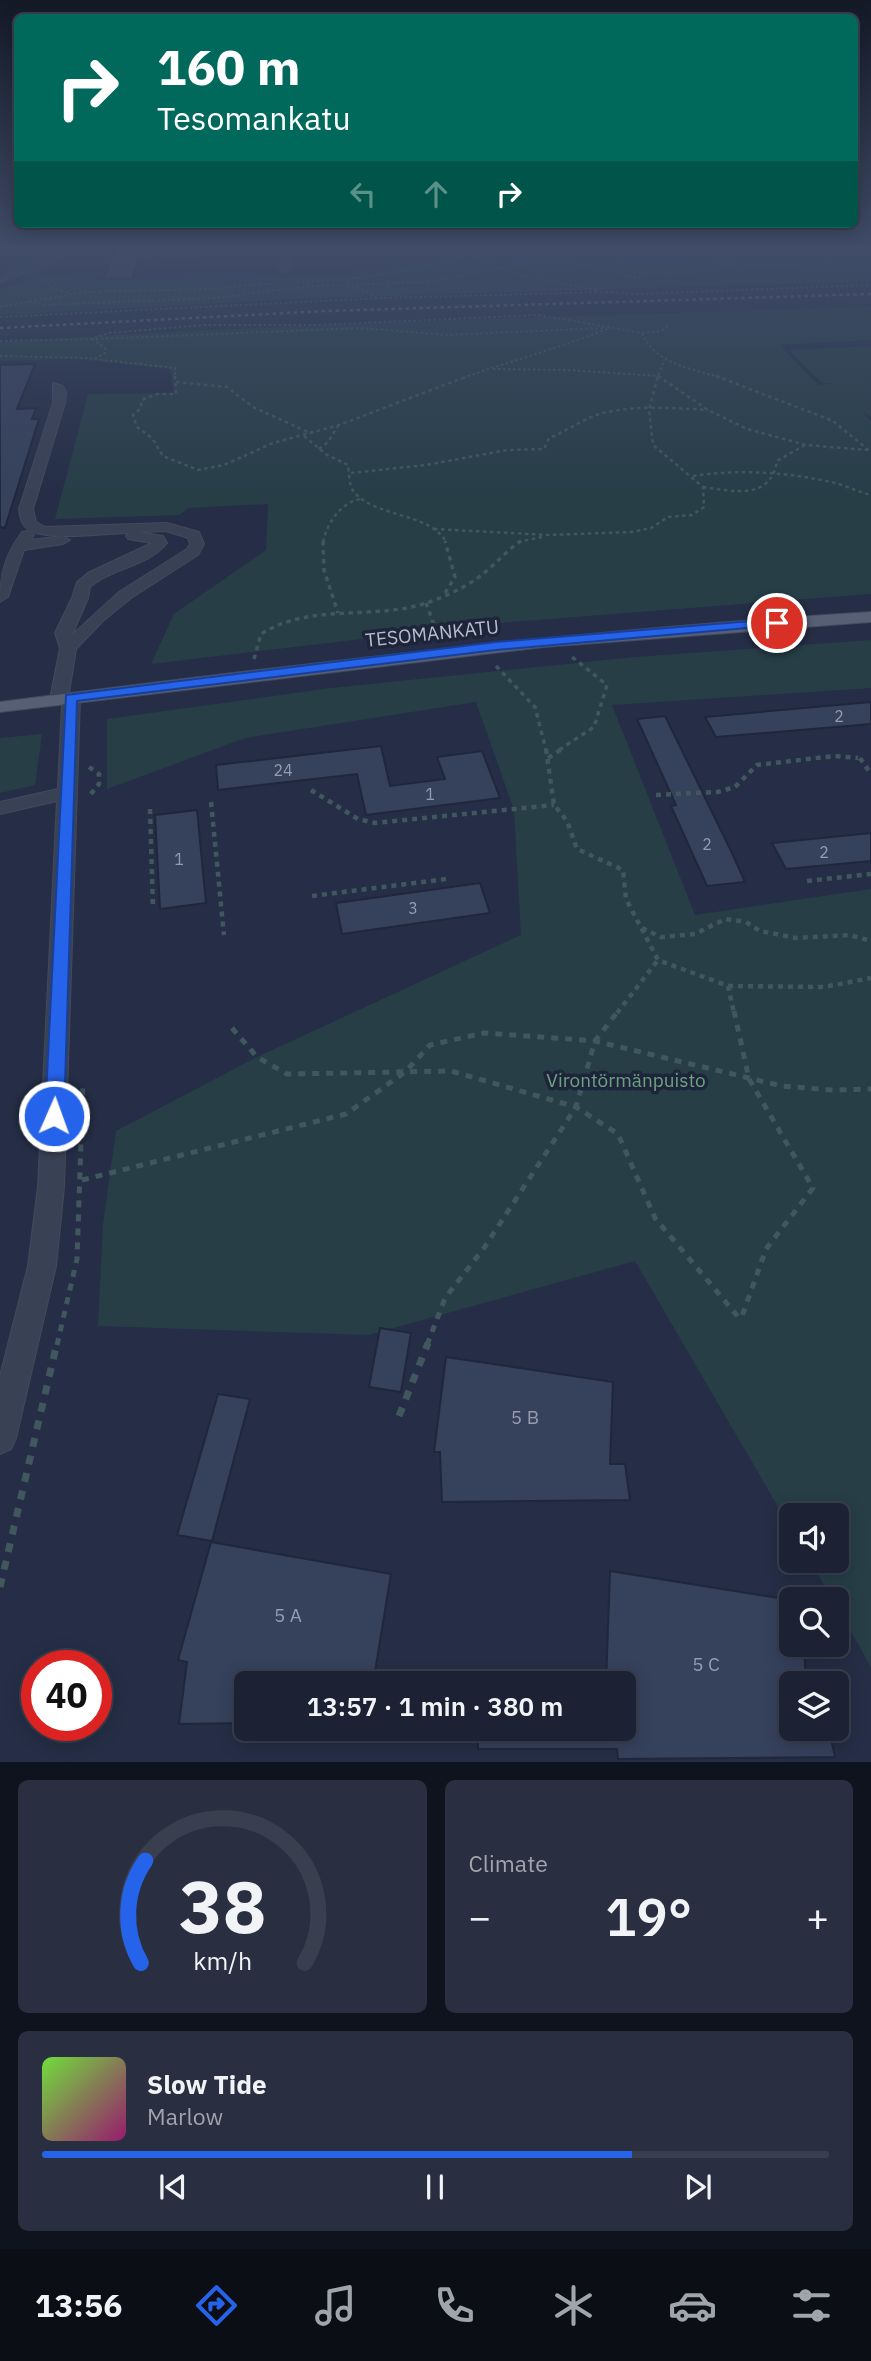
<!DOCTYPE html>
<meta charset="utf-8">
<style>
:root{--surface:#1c2234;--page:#292f40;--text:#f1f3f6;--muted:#a0a4ac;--line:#3a3f4f;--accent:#2563eb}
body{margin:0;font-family:"IBM Plex Sans",sans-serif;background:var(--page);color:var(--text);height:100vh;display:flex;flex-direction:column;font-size:26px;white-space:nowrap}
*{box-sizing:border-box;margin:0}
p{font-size:23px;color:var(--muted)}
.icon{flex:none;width:38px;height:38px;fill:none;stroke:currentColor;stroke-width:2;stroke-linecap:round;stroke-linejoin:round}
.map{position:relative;height:1762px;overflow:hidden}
.panel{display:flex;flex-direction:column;gap:18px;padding:18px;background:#0f131d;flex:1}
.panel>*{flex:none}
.guide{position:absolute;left:14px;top:14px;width:844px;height:214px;border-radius:10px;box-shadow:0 4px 18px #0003,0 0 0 2px var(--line);background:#00695c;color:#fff;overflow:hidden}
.fabs{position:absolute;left:779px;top:1503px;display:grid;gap:14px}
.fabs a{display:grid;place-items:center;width:70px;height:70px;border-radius:10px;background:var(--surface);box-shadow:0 4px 18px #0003,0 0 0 2px var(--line);font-size:35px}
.speed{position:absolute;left:21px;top:1650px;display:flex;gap:14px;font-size:35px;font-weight:700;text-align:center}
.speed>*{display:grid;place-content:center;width:91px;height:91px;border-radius:50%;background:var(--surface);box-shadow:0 4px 18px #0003,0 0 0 2px var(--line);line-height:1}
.speed .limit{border:10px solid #d22;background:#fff;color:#111}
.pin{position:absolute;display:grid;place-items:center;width:60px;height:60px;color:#fff;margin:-30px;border:4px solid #fff;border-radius:50%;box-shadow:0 2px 7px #0007}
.me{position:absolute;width:77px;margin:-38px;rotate:2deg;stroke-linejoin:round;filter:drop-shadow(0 0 5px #0008)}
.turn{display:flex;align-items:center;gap:24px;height:147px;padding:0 28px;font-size:32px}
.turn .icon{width:91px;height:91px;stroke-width:2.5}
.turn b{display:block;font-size:49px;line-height:60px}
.lanes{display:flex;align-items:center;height:66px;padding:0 28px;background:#0003;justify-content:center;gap:35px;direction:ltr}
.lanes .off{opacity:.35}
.big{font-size:52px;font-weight:600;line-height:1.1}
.panel .tile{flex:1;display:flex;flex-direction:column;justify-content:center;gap:10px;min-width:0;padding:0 24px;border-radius:10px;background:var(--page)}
.panel .dial{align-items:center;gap:0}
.dial svg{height:182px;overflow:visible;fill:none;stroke:var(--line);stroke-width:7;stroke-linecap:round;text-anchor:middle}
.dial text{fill:var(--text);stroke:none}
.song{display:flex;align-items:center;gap:21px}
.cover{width:84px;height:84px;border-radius:10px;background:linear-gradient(135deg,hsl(100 70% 55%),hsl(320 70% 35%))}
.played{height:7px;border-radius:4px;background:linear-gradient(90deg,var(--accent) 75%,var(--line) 75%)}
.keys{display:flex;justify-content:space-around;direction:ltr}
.heat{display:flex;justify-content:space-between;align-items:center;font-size:38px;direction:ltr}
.panel .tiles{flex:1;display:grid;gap:18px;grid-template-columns:1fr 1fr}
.tile:last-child{grid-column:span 2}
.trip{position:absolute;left:234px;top:1671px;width:402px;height:70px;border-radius:10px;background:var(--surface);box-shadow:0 4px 18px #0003,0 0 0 2px var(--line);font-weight:600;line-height:70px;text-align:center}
.dock{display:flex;height:112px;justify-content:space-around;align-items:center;background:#0b0e15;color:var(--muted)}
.dock .icon{width:49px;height:49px}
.dock .active{color:var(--accent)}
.dock b{font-size:32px;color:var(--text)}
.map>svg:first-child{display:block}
.green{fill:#273e47}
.building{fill:#36415c;stroke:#20273c;stroke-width:2}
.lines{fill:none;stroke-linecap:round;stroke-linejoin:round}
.minor-casing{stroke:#43495e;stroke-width:2}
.major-casing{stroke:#43495e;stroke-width:2}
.path-far5{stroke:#40575e;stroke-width:2;stroke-dasharray:2.5 2.5;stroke-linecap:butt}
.path-far4{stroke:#40575e;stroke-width:2.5;stroke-dasharray:3.5 3.5;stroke-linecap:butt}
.path-far3{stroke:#40575e;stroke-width:3.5;stroke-dasharray:4.5 4.5;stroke-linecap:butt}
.path-far2{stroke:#40575e;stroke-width:4.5;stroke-dasharray:5 5;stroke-linecap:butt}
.path-far1{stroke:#40575e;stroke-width:5;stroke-dasharray:7 7;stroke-linecap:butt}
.path{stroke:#40575e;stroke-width:7;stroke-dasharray:9 9;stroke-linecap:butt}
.minor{fill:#394155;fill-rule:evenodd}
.major{fill:#575f75;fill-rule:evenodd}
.rail{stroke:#5b647c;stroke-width:2.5;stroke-dasharray:3.5 3.5;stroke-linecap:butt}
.route{fill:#2563eb;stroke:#184099;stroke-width:2}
.labels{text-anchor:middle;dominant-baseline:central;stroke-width:7;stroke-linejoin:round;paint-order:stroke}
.number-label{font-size:16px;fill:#959bb0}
.street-label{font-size:19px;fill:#b7bcce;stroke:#1e253a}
.park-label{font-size:19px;fill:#6ca180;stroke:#1e253a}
.near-number-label{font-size:19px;fill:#959bb0}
</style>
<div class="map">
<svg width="871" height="1763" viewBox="0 0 871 1763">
<rect width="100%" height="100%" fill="#252e46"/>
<g class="green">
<path d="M 21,247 L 59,247 L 6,273 Z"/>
<path d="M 431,247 L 871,247 L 871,281 L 296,299 L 0,315 L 0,290 L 47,275 L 115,281 L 335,275 L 439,260 Z"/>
<path d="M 871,307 L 871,340 L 780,345 L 818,385 L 833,383 L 822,383 L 788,350 L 871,346 L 871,417 L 864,413 L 871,421 L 871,594 L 498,623 L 151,664 L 174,614 L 266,550 L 268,504 L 189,508 L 179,515 L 55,519 L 88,394 L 174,393 L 170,369 L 75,359 L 0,361 L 0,342 C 290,323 581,316 871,307 Z"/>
<path d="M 871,640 L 871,688 L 612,705 L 695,915 L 871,889 L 871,1667 L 837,1607 L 836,1600 L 832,1599 L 810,1561 L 836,1561 L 836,1516 L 791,1516 L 791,1529 L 635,1261 L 368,1335 L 98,1326 L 103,1224 L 116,1131 L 257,1057 L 521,935 L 514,810 L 476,702 L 245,738 L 107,789 L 107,719 L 331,688 L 635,657 Z"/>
<path d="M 42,734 L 35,785 L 0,793 L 0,738 Z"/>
</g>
<g class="building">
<path d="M 116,247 L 142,249 L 132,279 L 103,279 Z"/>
<path d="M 35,364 L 17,409 L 36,408 L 32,419 L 39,419 L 5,528 L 0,527 L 0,365 Z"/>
<path d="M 871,702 L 871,724 L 716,737 L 705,717 Z"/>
<path d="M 665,716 L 732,853 L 745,882 L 707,886 L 671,806 L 676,805 L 637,719 Z"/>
<path d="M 381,746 L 390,786 L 445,779 L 437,757 L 482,751 L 500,798 L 366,815 L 357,774 L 218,790 L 216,765 Z"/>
<path d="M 197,810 L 206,903 L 160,909 L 155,815 Z"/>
<path d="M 871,833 L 871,861 L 786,869 L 772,843 Z"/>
<path d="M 480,883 L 490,913 L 342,934 L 336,903 Z"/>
<path d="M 380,1328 L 411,1333 L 401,1392 L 369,1387 Z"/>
<path d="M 446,1357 L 613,1382 L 610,1464 L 625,1464 L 630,1500 L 442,1502 L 440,1452 L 434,1452 Z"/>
<path d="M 218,1394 L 250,1399 L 212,1541 L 177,1535 Z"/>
<path d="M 211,1542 L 391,1574 L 373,1684 L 247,1684 L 247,1723 L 179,1724 L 187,1662 L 178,1660 Z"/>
<path d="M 610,1571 L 791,1600 L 791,1645 L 804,1645 L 806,1684 L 791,1684 L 791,1729 L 829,1729 L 835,1757 L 618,1759 L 617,1749 L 478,1749 L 478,1729 L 625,1729 L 625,1684 L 606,1684 Z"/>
</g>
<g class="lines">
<g class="minor-casing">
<g id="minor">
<path d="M 67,247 L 78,247 L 47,266 L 0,282 L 0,276 L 41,262 Z"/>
<path d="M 281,247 L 291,247 L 290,270 L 285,273 L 280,270 Z"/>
<path d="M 53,383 L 63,386 L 66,393 L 65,403 L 33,509 L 36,522 L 45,527 L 167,523 L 199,532 L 204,544 L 198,555 L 131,598 L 104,620 L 76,649 L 69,693 L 77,694 L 80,698 L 64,1187 L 56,1266 L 16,1438 L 11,1449 L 0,1454 L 0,1376 L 28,1266 L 38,1187 L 57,801 L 0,814 L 0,802 L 58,789 L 62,704 L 53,703 L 50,699 L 60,648 L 55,633 L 72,598 L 77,582 L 88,573 L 152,543 L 128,539 L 126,536 L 129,533 C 107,533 44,542 28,529 C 21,524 20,517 19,509 L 53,403 ZM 166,531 L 188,538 L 190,544 L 187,549 L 119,592 L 72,635 L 88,598 L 90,587 C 112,568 149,566 167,543 L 163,536 L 138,532 Z"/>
<path d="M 27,531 L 34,535 L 31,540 L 63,536 L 70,540 L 63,544 L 24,550 L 8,597 L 0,602 C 0,574 5,555 22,532 Z"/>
</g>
</g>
<g class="major-casing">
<path id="major" d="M 871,612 L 871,622 L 544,647 L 0,712 L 0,702 C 290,665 579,630 871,612 Z"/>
</g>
<g class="path-far5">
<path d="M 451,247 L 512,273 L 597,290"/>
<path d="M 602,247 L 600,250 L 612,255 L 623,268"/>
<path d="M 699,247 L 714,253 L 713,256 L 724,264"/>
<path d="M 803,247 L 819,251 L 835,247"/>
<path d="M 540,249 L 555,262"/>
<path d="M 458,250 L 495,247"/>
<path d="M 820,251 L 829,262 L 824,268"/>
<path d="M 147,259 L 151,247"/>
<path d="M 520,260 L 541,247"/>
<path d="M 520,260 L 518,256 L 522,247"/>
<path d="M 94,262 L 201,258"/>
<path d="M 615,271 L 637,279 L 648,273"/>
<path d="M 43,281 L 53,288 L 69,293"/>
<path d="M 297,282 C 353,280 415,273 467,254"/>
<path d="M 357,287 L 376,297"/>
<path d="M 606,292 L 639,294 L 871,285"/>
<path d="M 28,302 L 44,305 L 215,298 L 311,286 L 433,282 L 496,268 L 555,262 L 648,273 L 695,272 L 735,264 L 817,267 L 838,272 L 871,266"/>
<path d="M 0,307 L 86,292 L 205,289 L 277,283"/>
<path d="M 0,317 L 383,298 L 607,292"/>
<path d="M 642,333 L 661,331 L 669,325"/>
<path d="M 92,339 L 105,348 L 105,353 L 94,359"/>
<path d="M 96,339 L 361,328 L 446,335 L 604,328"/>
<path d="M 0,341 L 92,339 L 109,333 L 205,325 L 316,325 L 539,315 L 642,333 C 656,365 691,368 722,378"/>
<path d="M 0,356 L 85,358 L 175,368 L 175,378"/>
<path d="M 493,369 L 568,370 L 658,376 L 657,378"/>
<path d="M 463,378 C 512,360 561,348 609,328"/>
<path d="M 661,378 L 658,376 L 664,360"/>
</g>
<g class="path-far4">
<path d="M 175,376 L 176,394 L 157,394 L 142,400 L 140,409 L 133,415 L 137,427 L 152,438 L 163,456 L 198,470 L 224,465 L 273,443 L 339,425 L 468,376"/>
<path d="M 658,376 L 708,410 L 747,429 L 806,445 L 867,450"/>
<path d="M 716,376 L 833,421 L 871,452"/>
<path d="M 176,382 L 227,387 L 253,407 L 310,433"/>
<path d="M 304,436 L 327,455 L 348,465 C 349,473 349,486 354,492 C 374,517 431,513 446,542"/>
<path d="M 319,449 L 328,442 L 338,426"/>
<path d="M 351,473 L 426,465 L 507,450 L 544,449 L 549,438 C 568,431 583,418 603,413 C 638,405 673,408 708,410"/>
<path d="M 693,476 C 740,469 788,472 835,483 C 847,486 858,492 871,495"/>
<path d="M 703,487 C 734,491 770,501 777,461 L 805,445"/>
<path d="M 434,529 L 549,535 L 632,532 L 651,528 L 668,517 L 692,515 L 704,507 L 703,487 L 653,445 L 649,410 L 658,376"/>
<path d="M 323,542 C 327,523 341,502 361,499"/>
<path d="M 518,542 L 542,537"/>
</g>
<g class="path-far3">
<path d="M 323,541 L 324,570 L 338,613"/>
<path d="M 445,593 L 455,577 L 445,541"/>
<path d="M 426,603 L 438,636"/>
<path d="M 254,659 L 261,634 C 310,603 370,620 423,604 C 440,599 462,589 476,579 C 493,568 505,551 521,541"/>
<path d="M 496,666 L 535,707 L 546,750"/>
<path d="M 559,750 L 594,727 L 607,685 L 572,657"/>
</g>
<g class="path-far2">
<path d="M 546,749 L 554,805 L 567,821 L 577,849 L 623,870 L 626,899 L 658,960 L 728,986 L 734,1013"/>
<path d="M 548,758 L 562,749"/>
<path d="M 860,758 L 871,774"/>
<path d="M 89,767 L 99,774 L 99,784 L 90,795"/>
<path d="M 311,790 L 358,819 L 375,823 L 554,805"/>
<path d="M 656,795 L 718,792 L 735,787 L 757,765 L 834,756 L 858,758"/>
<path d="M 211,802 L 224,935"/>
<path d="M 150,809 L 153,909"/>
<path d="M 807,881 L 871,874"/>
<path d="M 312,896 L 446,879"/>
<path d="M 642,928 L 661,937 L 695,934 L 725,919 L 746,922 L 760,931 L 796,938 L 850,935 L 871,941"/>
<path d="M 728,986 L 824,987 L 871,978"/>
<path d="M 617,1013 L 658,960"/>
</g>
<g class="path-far1">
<path d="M 734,1011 L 749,1079 L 813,1188 L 766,1249 L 741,1319"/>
<path d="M 232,1028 L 257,1057 L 287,1074 L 451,1071 L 576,1107 L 618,1134 L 655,1218 L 740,1319"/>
<path d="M 82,1180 L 346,1114 L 405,1072 L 430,1045 L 484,1033 L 595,1041 L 782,1086 L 832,1090 L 871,1089"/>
<path d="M 57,1345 L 77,1259 L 83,1083"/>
<path d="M 427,1345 L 445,1298 L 484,1248 L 576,1107 L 595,1041 L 618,1011"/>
</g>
<g class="path">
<path d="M 399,1416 L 428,1343"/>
<path d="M 0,1587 L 57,1343"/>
</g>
<use href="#minor" class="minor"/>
<use href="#major" class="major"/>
<path class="rail" d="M 0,328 L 326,311 L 871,294"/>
</g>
<linearGradient id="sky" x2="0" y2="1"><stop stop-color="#141926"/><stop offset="0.5" stop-color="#404c68"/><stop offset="1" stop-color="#404c68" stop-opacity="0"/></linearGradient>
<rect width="871" height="494" fill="url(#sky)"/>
<path class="route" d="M 777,619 L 783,623 L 781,625 L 496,650 L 77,701 L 64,1116 L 61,1121 L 54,1124 L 47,1121 L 45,1116 L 66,695 L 496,642 Z"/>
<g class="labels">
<g class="number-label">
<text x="839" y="716">2</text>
<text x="283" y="770">24</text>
<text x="430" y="794">1</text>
<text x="707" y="844">2</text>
<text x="824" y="852">2</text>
<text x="179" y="859">1</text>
<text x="413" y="908">3</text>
</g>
<g class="street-label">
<text transform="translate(432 633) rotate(-6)">TESOMANKATU</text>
</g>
<g class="park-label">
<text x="626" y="1080">Virontörmänpuisto</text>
</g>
<g class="near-number-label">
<text x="525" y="1417">5 B</text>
<text x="288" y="1615">5 A</text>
<text x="706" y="1664">5 C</text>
</g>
</g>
</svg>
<div class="fabs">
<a><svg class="icon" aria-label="sound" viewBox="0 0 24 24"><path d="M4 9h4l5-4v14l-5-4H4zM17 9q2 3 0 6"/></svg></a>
<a><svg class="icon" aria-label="search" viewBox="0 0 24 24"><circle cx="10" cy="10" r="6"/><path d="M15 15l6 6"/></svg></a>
<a><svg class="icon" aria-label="layers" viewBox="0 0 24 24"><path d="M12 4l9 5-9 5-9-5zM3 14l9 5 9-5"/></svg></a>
</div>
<div class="speed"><div class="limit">40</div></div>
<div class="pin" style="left:777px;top:623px;background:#d93025"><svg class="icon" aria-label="arrive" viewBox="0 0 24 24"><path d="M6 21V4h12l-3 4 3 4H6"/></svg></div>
<svg class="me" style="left:54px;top:1116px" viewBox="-20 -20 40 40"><circle r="17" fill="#2563eb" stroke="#fff" stroke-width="3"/><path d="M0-11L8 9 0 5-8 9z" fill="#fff"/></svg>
<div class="trip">13:57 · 1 min · 380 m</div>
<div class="guide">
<div class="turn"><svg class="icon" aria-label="right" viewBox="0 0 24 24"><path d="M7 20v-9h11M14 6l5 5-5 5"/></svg><div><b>160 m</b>Tesomankatu</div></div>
<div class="lanes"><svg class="icon off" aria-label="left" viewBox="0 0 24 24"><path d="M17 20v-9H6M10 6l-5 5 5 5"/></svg><svg class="icon off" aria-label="ahead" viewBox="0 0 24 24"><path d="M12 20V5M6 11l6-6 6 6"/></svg><svg class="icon" aria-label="right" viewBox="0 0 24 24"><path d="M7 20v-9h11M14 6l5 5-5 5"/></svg></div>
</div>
</div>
<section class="panel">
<div class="tiles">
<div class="tile dial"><svg viewBox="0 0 100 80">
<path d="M14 69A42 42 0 1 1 86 69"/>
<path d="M14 69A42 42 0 0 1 16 24" stroke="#2563eb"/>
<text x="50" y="56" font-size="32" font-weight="700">38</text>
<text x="50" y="72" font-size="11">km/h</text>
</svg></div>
<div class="tile"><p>Climate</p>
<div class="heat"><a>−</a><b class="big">19°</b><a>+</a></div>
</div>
<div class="tile">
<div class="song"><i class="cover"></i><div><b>Slow Tide</b><p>Marlow</p></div></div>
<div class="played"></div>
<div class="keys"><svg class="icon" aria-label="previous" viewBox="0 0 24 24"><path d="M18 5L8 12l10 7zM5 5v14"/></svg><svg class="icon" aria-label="pause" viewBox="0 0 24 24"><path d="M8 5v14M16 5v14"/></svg><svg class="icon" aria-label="next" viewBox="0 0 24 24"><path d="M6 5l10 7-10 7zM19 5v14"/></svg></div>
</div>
</div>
</section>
<nav class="dock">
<b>13:56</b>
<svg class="icon active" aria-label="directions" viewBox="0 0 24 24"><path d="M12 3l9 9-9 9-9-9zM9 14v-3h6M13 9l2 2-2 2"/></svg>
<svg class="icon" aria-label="music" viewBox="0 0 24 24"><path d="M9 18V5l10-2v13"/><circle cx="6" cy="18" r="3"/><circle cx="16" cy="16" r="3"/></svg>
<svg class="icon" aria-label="phone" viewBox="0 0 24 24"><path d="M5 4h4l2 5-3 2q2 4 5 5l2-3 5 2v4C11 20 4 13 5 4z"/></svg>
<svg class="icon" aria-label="climate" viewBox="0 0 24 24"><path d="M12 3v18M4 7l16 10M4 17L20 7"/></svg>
<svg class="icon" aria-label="car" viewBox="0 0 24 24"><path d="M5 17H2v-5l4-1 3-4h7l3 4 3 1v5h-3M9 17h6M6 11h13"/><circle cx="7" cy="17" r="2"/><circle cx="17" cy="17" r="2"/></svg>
<svg class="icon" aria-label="filters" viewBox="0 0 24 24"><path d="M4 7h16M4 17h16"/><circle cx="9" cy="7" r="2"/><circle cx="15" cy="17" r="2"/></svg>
</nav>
